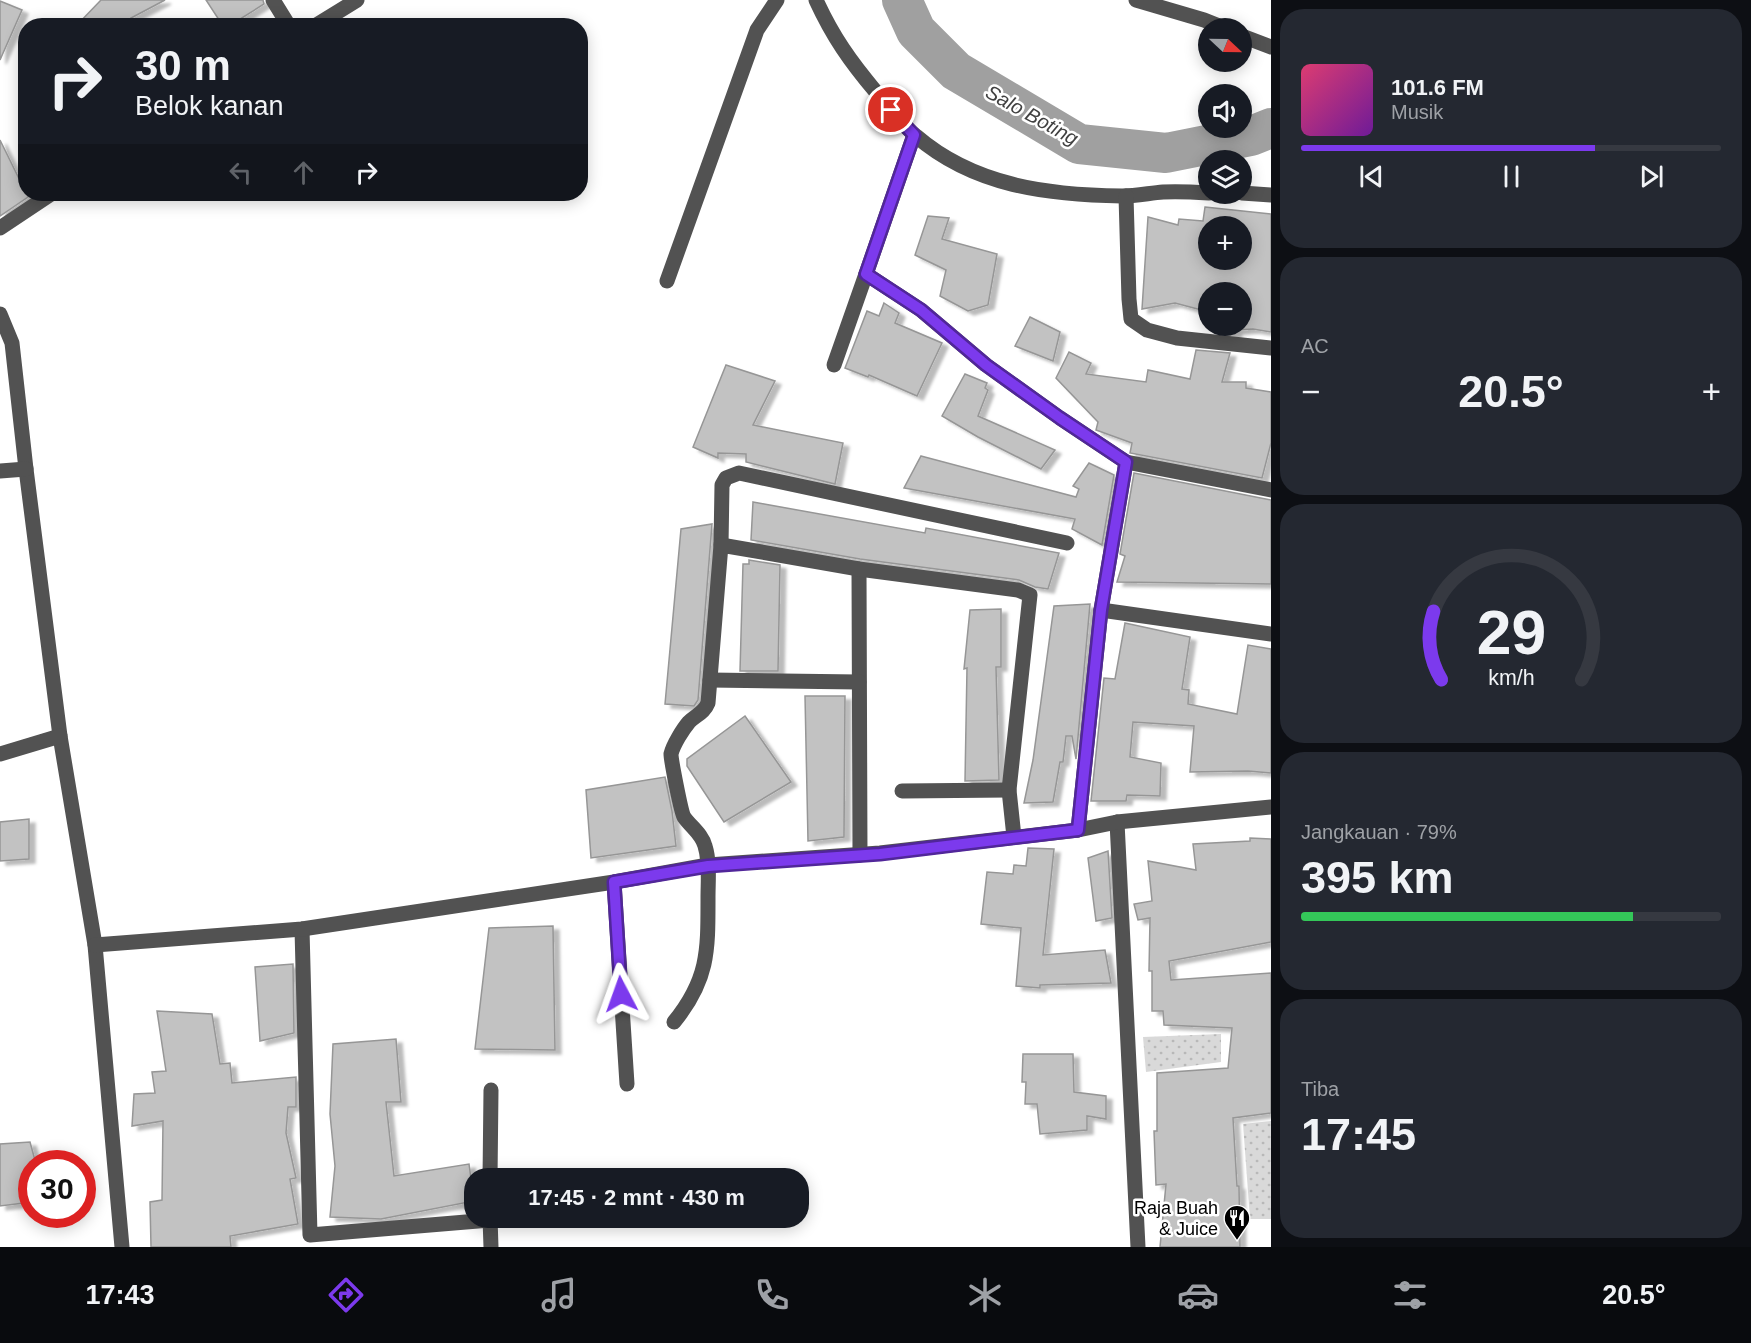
<!DOCTYPE html>
<html lang="id">
<meta charset="utf-8">
<style>
:root{--surface:#171b24;--page:#242831;--text:#f1f3f6;--muted:#9ea1a6;--line:#363941;--accent:#7c3aed}
body{margin:0;font-family:Helvetica,sans-serif;background:var(--page);color:var(--text);height:100vh;display:flex;flex-direction:column;font-size:22px;white-space:nowrap}
*{box-sizing:border-box;margin:0}
p{font-size:20px;color:var(--muted)}
.icon{flex:none;width:33px;height:33px;fill:none;stroke:currentColor;stroke-width:2;stroke-linecap:round;stroke-linejoin:round}
.map{position:relative;flex:1;overflow:hidden}
.side{display:flex;flex-direction:column;gap:9px;padding:9px;background:#0d0f14;width:480px}
.side>*{flex:none}
.guide{position:absolute;left:18px;top:18px;width:570px;height:183px;border-radius:24px;box-shadow:0 3px 15px #0003;background:#171b24;color:var(--text);overflow:hidden}
.needle{width:39px;rotate:112deg}
.fabs{position:absolute;left:1198px;top:18px;display:grid;gap:12px}
.fabs a{display:grid;place-items:center;width:54px;height:54px;border-radius:50%;background:var(--surface);box-shadow:0 3px 15px #0003;font-size:30px}
.speed{position:absolute;left:18px;top:1150px;display:flex;gap:12px;font-size:30px;font-weight:700;text-align:center}
.speed>*{display:grid;place-content:center;width:78px;height:78px;border-radius:50%;background:var(--surface);box-shadow:0 3px 15px #0003;line-height:1}
.speed .limit{border:9px solid #d22;background:#fff;color:#111}
.pin{position:absolute;display:grid;place-items:center;width:51px;height:51px;color:#fff;margin:-26px;border:3px solid #fff;border-radius:50%;box-shadow:0 2px 6px #0007}
.me{position:absolute;width:66px;margin:-33px;rotate:356deg;stroke-linejoin:round;filter:drop-shadow(0 0 4px #0008)}
.turn{display:flex;align-items:center;gap:21px;height:126px;padding:0 18px;font-size:27px}
.turn .icon{width:78px;height:78px;stroke-width:2.5}
.turn b{display:block;font-size:42px;line-height:51px}
.lanes{display:flex;align-items:center;height:57px;padding:0 18px;background:#0003;justify-content:center;gap:30px;direction:ltr}
.lanes .off{opacity:.35}
.big{font-size:45px;font-weight:700;line-height:1.1}
.side .tile{flex:1;display:flex;flex-direction:column;justify-content:center;gap:9px;min-width:0;padding:0 21px;border-radius:24px;background:var(--page)}
.side .dial{align-items:center;gap:0}
.dial svg{height:156px;overflow:visible;fill:none;stroke:var(--line);stroke-width:7;stroke-linecap:round;text-anchor:middle}
.dial text{fill:var(--text);stroke:none}
.song{display:flex;align-items:center;gap:18px}
.cover{width:72px;height:72px;border-radius:9px;background:linear-gradient(135deg,hsl(340 70% 55%),hsl(280 70% 35%))}
.played{height:6px;border-radius:3px;background:linear-gradient(90deg,var(--accent) 70%,var(--line) 70%)}
.keys{display:flex;justify-content:space-around;direction:ltr}
.heat{display:flex;justify-content:space-between;align-items:center;font-size:33px;direction:ltr}
.charge{height:9px;border-radius:4px;background:linear-gradient(90deg,#34c759 79%,var(--line) 0)}
.trip{position:absolute;left:464px;top:1168px;width:345px;height:60px;border-radius:24px;background:var(--surface);box-shadow:0 3px 15px #0003;font-weight:700;line-height:60px;text-align:center}
.dock{display:flex;height:96px;justify-content:space-around;align-items:center;background:#090b0e;color:var(--muted)}
.dock .icon{width:42px;height:42px}
.dock .on{color:var(--accent)}
.dock b{font-size:27px;color:var(--text)}
main{display:flex;flex:1;min-height:0}
.map>svg:first-child{display:block}
.grass{fill:url(#grass-dots)}
.lines{fill:none;stroke-linecap:round;stroke-linejoin:round}
.river{stroke:#a0a0a0;stroke-width:40}
.building{fill:#c2c2c2;stroke:#969696;stroke-width:1.5;fill-rule:evenodd;filter:url(#shadow)}
.minor{stroke:#525252;stroke-width:15}
.route-casing{stroke:#51269a;stroke-width:15}
.route{stroke:#7c3aed;stroke-width:10}
.labels{text-anchor:middle;dominant-baseline:central;stroke-width:5;stroke-linejoin:round;paint-order:stroke}
.poi-label{font-size:18px;fill:#000;stroke:#fff;text-anchor:end}
.water-label{font-size:20px;font-style:italic;fill:#414141;stroke:#fff}
</style>
<main>
<div class="map">
<svg width="1271" height="1247" viewBox="0 0 1271 1247">
<defs>
<pattern id="grass-dots" width="8" height="8" patternUnits="userSpaceOnUse" patternTransform="scale(1.5)"><rect width="8" height="8" fill="#d9d9d9"/><path d="M2 2h.1M6 6h.1" fill="none" stroke="#b8b8b8" stroke-width="1.8" stroke-linecap="round"/></pattern>
<filter id="shadow"><feDropShadow dx="6" dy="4" stdDeviation="1.5" flood-color="#0004"/></filter>
</defs>
<rect width="100%" height="100%" fill="#fff"/>
<g class="grass">
<path d="M 1221,1034 L 1221,1062 L 1146,1072 L 1143,1037 Z"/>
<path d="M 1271,1121 L 1271,1219 L 1250,1219 L 1243,1124 Z"/>
</g>
<g class="lines">
<path class="river" d="M 902,0 L 916,31 L 956,71 L 1079,144 L 1166,153 L 1251,136 L 1271,128"/>
</g>
<g class="building">
<path d="M 101,0 L 165,0 L 131,18 L 138,26 L 76,26 Z"/>
<path d="M 206,0 L 263,0 L 264,4 L 229,26 L 223,26 Z"/>
<path d="M 0,1 L 22,10 L 0,60 Z"/>
<path d="M 0,140 L 28,197 L 0,216 Z"/>
<path d="M 1205,207 L 1271,214 L 1271,332 L 1253,329 L 1236,330 L 1235,334 L 1216,332 L 1217,326 L 1242,326 L 1242,292 L 1209,292 L 1209,312 L 1175,303 L 1142,309 L 1148,217 L 1178,225 L 1179,219 L 1203,221 ZM 1209,226 L 1242,226 L 1242,260 L 1209,260 Z"/>
<path d="M 928,216 L 949,218 L 942,239 L 997,254 L 988,305 L 968,311 L 940,296 L 946,270 L 915,255 Z"/>
<path d="M 884,303 L 899,313 L 895,323 L 942,343 L 917,396 L 869,375 L 868,377 L 845,368 L 867,311 L 879,316 Z"/>
<path d="M 1030,317 L 1060,332 L 1053,361 L 1015,346 Z"/>
<path d="M 1196,350 L 1230,353 L 1222,382 L 1246,382 L 1246,388 L 1271,392 L 1271,443 L 1262,478 L 1130,453 L 1132,443 L 1096,430 L 1098,422 L 1056,378 L 1069,352 L 1091,363 L 1086,374 L 1146,382 L 1148,370 L 1190,379 Z"/>
<path d="M 726,365 L 775,381 L 753,425 L 843,443 L 835,484 L 746,462 L 746,454 L 718,453 L 718,458 L 693,447 Z"/>
<path d="M 965,374 L 987,383 L 985,388 L 988,390 L 978,416 L 1055,450 L 1041,469 L 978,437 L 942,416 Z"/>
<path d="M 921,456 L 1076,497 L 1079,489 L 1073,486 L 1089,463 L 1114,475 L 1102,545 L 1072,529 L 1075,519 L 904,488 Z"/>
<path d="M 1134,473 L 1271,500 L 1271,584 L 1117,582 L 1125,556 L 1120,554 Z"/>
<path d="M 753,502 L 925,533 L 926,528 L 1059,553 L 1048,589 L 1035,587 L 1019,580 L 860,559 L 751,540 Z"/>
<path d="M 712,524 L 698,700 L 694,706 L 665,704 L 681,529 Z"/>
<path d="M 749,560 L 780,565 L 778,671 L 740,671 L 743,564 L 749,564 Z"/>
<path d="M 1090,604 L 1076,759 L 1072,736 L 1066,736 L 1063,762 L 1060,762 L 1053,802 L 1024,803 L 1033,760 L 1054,606 Z"/>
<path d="M 1001,609 L 1001,667 L 996,667 L 999,780 L 965,781 L 967,668 L 964,669 L 970,610 Z"/>
<path d="M 1125,623 L 1190,637 L 1182,689 L 1189,690 L 1188,704 L 1237,714 L 1248,645 L 1271,649 L 1271,773 L 1248,771 L 1190,772 L 1194,726 L 1133,722 L 1130,757 L 1161,763 L 1160,796 L 1127,795 L 1126,801 L 1091,801 L 1104,678 L 1115,679 Z"/>
<path d="M 805,696 L 845,696 L 844,837 L 808,841 Z"/>
<path d="M 745,716 L 791,782 L 724,822 L 687,766 L 687,759 Z"/>
<path d="M 665,777 L 672,811 L 676,846 L 591,858 L 586,790 Z"/>
<path d="M 29,819 L 29,859 L 0,861 L 0,822 Z"/>
<path d="M 1250,838 L 1271,839 L 1271,942 L 1169,961 L 1171,980 L 1271,973 L 1271,1113 L 1233,1118 L 1237,1186 L 1239,1186 L 1240,1247 L 1160,1247 L 1166,1184 L 1156,1185 L 1154,1131 L 1157,1131 L 1157,1073 L 1228,1068 L 1232,1028 L 1164,1025 L 1163,1011 L 1152,1011 L 1152,971 L 1149,971 L 1150,918 L 1138,920 L 1134,904 L 1152,901 L 1148,861 L 1196,870 L 1193,844 L 1250,841 Z"/>
<path d="M 1028,848 L 1054,849 L 1043,955 L 1105,950 L 1111,983 L 1040,985 L 1040,988 L 1016,986 L 1021,928 L 981,924 L 987,872 L 1013,874 L 1014,865 L 1026,866 Z"/>
<path d="M 1108,851 L 1112,918 L 1096,921 L 1088,858 Z"/>
<path d="M 553,926 L 555,1050 L 475,1049 L 489,928 Z"/>
<path d="M 293,964 L 294,1033 L 260,1041 L 255,967 Z"/>
<path d="M 157,1011 L 212,1014 L 220,1064 L 230,1063 L 232,1083 L 296,1077 L 296,1107 L 288,1107 L 286,1133 L 296,1178 L 290,1179 L 298,1224 L 230,1236 L 231,1247 L 151,1247 L 150,1202 L 162,1200 L 163,1121 L 132,1126 L 134,1094 L 155,1093 L 152,1072 L 166,1071 Z"/>
<path d="M 396,1039 L 401,1102 L 386,1102 L 394,1176 L 469,1164 L 474,1201 L 381,1219 L 330,1217 L 335,1166 L 330,1114 L 333,1044 Z"/>
<path d="M 1023,1054 L 1073,1054 L 1074,1092 L 1106,1096 L 1106,1119 L 1087,1116 L 1087,1130 L 1040,1134 L 1037,1104 L 1025,1104 L 1026,1082 L 1022,1082 Z"/>
<path d="M 30,1142 L 36,1164 L 32,1164 L 32,1202 L 0,1206 L 0,1144 Z"/>
</g>
<g class="lines">
<g class="minor">
<path d="M 273,0 L 289,26"/>
<path d="M 816,0 C 833,37 850,61 876,92 C 888,107 901,124 916,136 C 974,186 1048,195 1122,196 C 1136,196 1150,193 1163,192 C 1178,191 1194,192 1209,193"/>
<path d="M 1136,0 L 1204,20 L 1224,28"/>
<path d="M 315,26 L 357,0"/>
<path d="M 1242,36 L 1271,47"/>
<path d="M 914,135 L 866,274 L 921,310 L 986,365 L 1060,418 L 1126,462 L 1271,490"/>
<path d="M 1242,193 L 1271,195"/>
<path d="M 1126,196 L 1129,299 L 1131,319 L 1147,330 L 1177,338 L 1271,348"/>
<path d="M 0,228 L 51,194"/>
<path d="M 667,281 L 757,30 L 777,0"/>
<path d="M 0,314 L 12,343 L 26,469 L 60,736 L 95,945 L 122,1247"/>
<path d="M 834,365 L 866,274"/>
<path d="M 0,471 L 26,469"/>
<path d="M 721,545 L 722,485 L 726,478 L 739,473 L 1067,543"/>
<path d="M 859,569 L 860,855"/>
<path d="M 1101,610 L 1271,634"/>
<path d="M 710,680 L 859,682"/>
<path d="M 0,754 L 60,736"/>
<path d="M 902,791 L 1009,790"/>
<path d="M 1117,822 L 1138,1247"/>
<path d="M 1078,830 L 1101,610 L 1126,462"/>
<path d="M 614,882 L 627,1084"/>
<path d="M 302,929 L 310,1235 L 490,1220"/>
<path d="M 95,945 L 302,929 L 614,882 L 708,865 L 880,853 L 1078,830 L 1117,822 L 1271,807"/>
<path d="M 674,1022 C 709,979 708,950 708,897 C 708,881 710,862 705,846 C 702,834 691,827 684,817 C 681,812 671,760 671,754 C 673,745 683,729 689,722 C 696,715 704,713 708,703 L 721,545 L 859,569 L 1018,590 L 1030,595 L 1009,790 L 1014,837"/>
<path d="M 490,1179 L 491,1090"/>
<path d="M 490,1218 L 491,1247"/>
</g>
</g>
<g class="lines">
<g class="route-casing">
<path id="route" d="M 621,994 L 614,882 L 708,866 L 880,854 L 1078,830 L 1101,610 L 1126,462 L 1060,418 L 986,365 L 921,310 L 866,274 L 914,135 L 891,110"/>
</g>
<use href="#route" class="route"/>
</g>
<defs>
<g id="restaurant-pin" transform="scale(1.35)"><path d="M0 17L-7.5 6A9.5 9.5 0 1 1 7.5 6Z" fill="#000" stroke="#fff"/><path d="M-5-6h1v4h1v-4h1v4h1v-4h1v5L-1.5 .5V6h-2V.5L-5-1ZM5-6V6H3V1.5H1.5Q1.5-4 5-6Z" fill="#fff"/></g>
</defs>
<g fill-rule="evenodd">
<use href="#restaurant-pin" x="1237" y="1218"/>
</g>
<g class="labels">
<g class="poi-label">
<text x="1218" y="1208">Raja Buah<tspan x="1218" dy="21">&amp; Juice</tspan></text>
</g>
<g class="water-label">
<text transform="translate(1032 115) rotate(29)">Salo Boting</text>
</g>
</g>
</svg>
<div class="fabs">
<a><svg class="needle" viewBox="-14 -14 28 28"><path d="M0-13l5 13h-10z" fill="#e53935"/><path d="M0 13l5-13h-10z" fill="#9ea1a6"/></svg></a>
<a><svg class="icon" aria-label="sound" viewBox="0 0 24 24"><path d="M4 9h4l5-4v14l-5-4H4zM17 9q2 3 0 6"/></svg></a>
<a><svg class="icon" aria-label="layers" viewBox="0 0 24 24"><path d="M12 4l9 5-9 5-9-5zM3 14l9 5 9-5"/></svg></a>
<a>+</a>
<a>−</a>
</div>
<div class="speed"><div class="limit">30</div></div>
<div class="pin" style="left:891px;top:110px;background:#d93025"><svg class="icon" aria-label="arrive" viewBox="0 0 24 24"><path d="M6 21V4h12l-3 4 3 4H6"/></svg></div>
<svg class="me" style="left:621px;top:994px" viewBox="-20 -20 40 40"><path d="M0-17L14 15 0 8-14 15z" fill="#7c3aed" stroke="#fff" stroke-width="4"/></svg>
<div class="trip">17:45 · 2 mnt · 430 m</div>
<div class="guide">
<div class="turn"><svg class="icon" aria-label="right" viewBox="0 0 24 24"><path d="M7 20v-9h11M14 6l5 5-5 5"/></svg><div><b>30 m</b>Belok kanan</div></div>
<div class="lanes"><svg class="icon off" aria-label="left" viewBox="0 0 24 24"><path d="M17 20v-9H6M10 6l-5 5 5 5"/></svg><svg class="icon off" aria-label="ahead" viewBox="0 0 24 24"><path d="M12 20V5M6 11l6-6 6 6"/></svg><svg class="icon" aria-label="right" viewBox="0 0 24 24"><path d="M7 20v-9h11M14 6l5 5-5 5"/></svg></div>
</div>
</div>
<section class="side">
<div class="tile">
<div class="song"><i class="cover"></i><div><b>101.6 FM</b><p>Musik</p></div></div>
<div class="played"></div>
<div class="keys"><svg class="icon" aria-label="previous" viewBox="0 0 24 24"><path d="M18 5L8 12l10 7zM5 5v14"/></svg><svg class="icon" aria-label="pause" viewBox="0 0 24 24"><path d="M8 5v14M16 5v14"/></svg><svg class="icon" aria-label="next" viewBox="0 0 24 24"><path d="M6 5l10 7-10 7zM19 5v14"/></svg></div>
</div>
<div class="tile"><p>AC</p>
<div class="heat"><a>−</a><b class="big">20.5°</b><a>+</a></div>
</div>
<div class="tile dial"><svg viewBox="0 0 100 80">
<path d="M14 69A42 42 0 1 1 86 69"/>
<path d="M14 69A42 42 0 0 1 10 34" stroke="#7c3aed"/>
<text x="50" y="56" font-size="32" font-weight="700">29</text>
<text x="50" y="72" font-size="11">km/h</text>
</svg></div>
<div class="tile"><p>Jangkauan · 79%</p><b class="big">395 km</b><div class="charge"></div></div>
<div class="tile"><p>Tiba</p><b class="big">17:45</b></div>
</section>
</main>
<nav class="dock">
<b>17:43</b>
<svg class="icon on" aria-label="directions" viewBox="0 0 24 24"><path d="M12 3l9 9-9 9-9-9zM9 14v-3h6M13 9l2 2-2 2"/></svg>
<svg class="icon" aria-label="music" viewBox="0 0 24 24"><path d="M9 18V5l10-2v13"/><circle cx="6" cy="18" r="3"/><circle cx="16" cy="16" r="3"/></svg>
<svg class="icon" aria-label="phone" viewBox="0 0 24 24"><path d="M5 4h4l2 5-3 2q2 4 5 5l2-3 5 2v4C11 20 4 13 5 4z"/></svg>
<svg class="icon" aria-label="climate" viewBox="0 0 24 24"><path d="M12 3v18M4 7l16 10M4 17L20 7"/></svg>
<svg class="icon" aria-label="car" viewBox="0 0 24 24"><path d="M5 17H2v-5l4-1 3-4h7l3 4 3 1v5h-3M9 17h6M6 11h13"/><circle cx="7" cy="17" r="2"/><circle cx="17" cy="17" r="2"/></svg>
<svg class="icon" aria-label="filters" viewBox="0 0 24 24"><path d="M4 7h16M4 17h16"/><circle cx="9" cy="7" r="2"/><circle cx="15" cy="17" r="2"/></svg>
<b>20.5°</b>
</nav>
